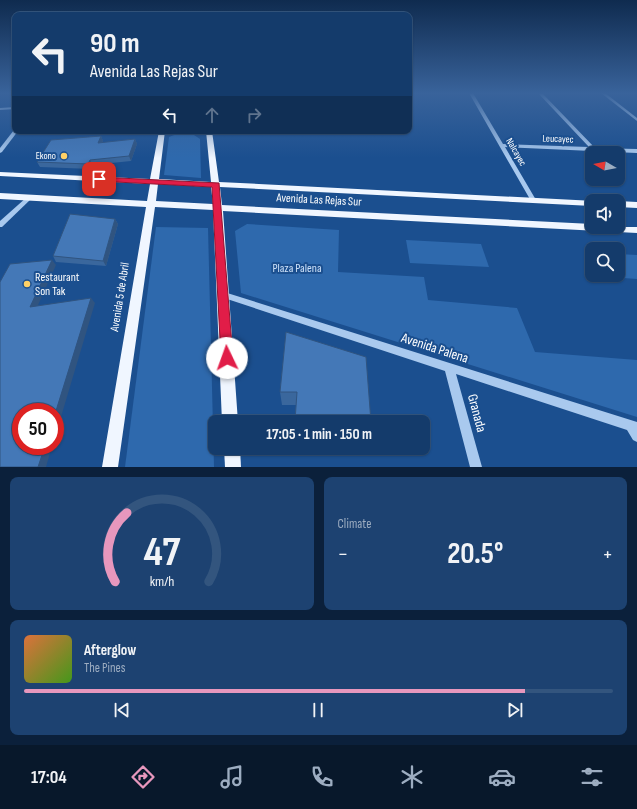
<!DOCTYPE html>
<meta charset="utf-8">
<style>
:root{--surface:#143b6b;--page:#1d4271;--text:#f1f3f6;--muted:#9dadc1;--line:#33557e;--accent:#e797bd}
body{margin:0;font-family:"Sofia Sans Condensed",sans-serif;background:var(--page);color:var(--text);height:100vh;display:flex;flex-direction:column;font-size:15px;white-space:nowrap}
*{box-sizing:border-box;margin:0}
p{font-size:13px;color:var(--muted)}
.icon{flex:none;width:22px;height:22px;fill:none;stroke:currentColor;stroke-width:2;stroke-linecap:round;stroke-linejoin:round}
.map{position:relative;height:467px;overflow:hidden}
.sheet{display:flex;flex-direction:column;gap:10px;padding:10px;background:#0b203b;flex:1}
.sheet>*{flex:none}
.hud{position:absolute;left:12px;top:12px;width:400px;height:122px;border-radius:8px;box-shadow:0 1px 3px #0004,0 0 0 1px var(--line);background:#143b6b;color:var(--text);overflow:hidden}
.needle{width:26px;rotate:279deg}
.buttons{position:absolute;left:585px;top:146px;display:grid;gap:8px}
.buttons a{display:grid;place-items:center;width:40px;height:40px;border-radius:8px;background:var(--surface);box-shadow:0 1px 3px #0004,0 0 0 1px var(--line);font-size:20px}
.speed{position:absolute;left:12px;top:403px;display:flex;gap:8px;font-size:20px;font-weight:700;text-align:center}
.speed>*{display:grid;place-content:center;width:52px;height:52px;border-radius:50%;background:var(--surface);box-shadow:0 1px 3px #0004,0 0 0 1px var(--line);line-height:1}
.speed .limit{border:6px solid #d22;background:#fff;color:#111}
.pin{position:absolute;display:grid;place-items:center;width:34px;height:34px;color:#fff;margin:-17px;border-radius:8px;box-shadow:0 2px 6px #0006}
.me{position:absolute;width:44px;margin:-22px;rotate:357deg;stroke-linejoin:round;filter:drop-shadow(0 0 3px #0008)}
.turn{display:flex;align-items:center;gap:14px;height:84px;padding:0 12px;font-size:18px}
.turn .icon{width:52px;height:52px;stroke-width:2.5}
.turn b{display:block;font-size:28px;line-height:34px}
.lanes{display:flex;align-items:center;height:38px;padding:0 12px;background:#0003;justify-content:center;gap:20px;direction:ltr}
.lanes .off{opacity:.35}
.big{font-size:30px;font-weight:700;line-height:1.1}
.sheet .widget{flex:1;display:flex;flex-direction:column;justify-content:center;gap:6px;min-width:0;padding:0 14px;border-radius:8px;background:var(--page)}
.sheet .dial{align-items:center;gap:0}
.dial svg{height:104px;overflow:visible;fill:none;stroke:var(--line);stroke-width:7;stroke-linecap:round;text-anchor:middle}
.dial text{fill:var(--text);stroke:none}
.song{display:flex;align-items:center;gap:12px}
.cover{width:48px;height:48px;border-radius:6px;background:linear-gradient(135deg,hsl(20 70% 55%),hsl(100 70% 35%))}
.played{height:4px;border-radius:2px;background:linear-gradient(90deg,var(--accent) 85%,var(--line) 85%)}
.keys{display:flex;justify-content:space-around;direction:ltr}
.heat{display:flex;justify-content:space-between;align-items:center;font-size:22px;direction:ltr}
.sheet .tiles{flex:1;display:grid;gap:10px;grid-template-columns:1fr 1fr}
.widget:last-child{grid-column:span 2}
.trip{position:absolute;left:208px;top:415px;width:222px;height:40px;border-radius:8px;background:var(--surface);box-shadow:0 1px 3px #0004,0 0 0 1px var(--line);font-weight:700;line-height:40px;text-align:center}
.tabs{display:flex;height:64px;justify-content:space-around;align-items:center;background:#08182b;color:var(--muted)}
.tabs .icon{width:28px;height:28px}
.tabs .current{color:var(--accent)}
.tabs b{font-size:18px;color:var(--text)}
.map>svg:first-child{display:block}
.green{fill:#2e69ad}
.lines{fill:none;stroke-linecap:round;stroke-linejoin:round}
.minor{fill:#a9c9ee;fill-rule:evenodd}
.major{fill:#f0f6ff;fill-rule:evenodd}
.wall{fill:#3a679d}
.shaded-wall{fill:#305480}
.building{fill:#4478b7;stroke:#305480}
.route{fill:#e11d48;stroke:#92132f}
.poi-dot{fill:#ffd166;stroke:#1b4f8f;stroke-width:1.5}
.labels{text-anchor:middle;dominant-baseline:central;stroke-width:4;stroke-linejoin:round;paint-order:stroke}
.far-street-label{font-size:10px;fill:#fff;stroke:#1b4f8f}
.far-poi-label{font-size:10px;fill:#fff;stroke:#1b4f8f;text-anchor:end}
.street-label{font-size:12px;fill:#fff;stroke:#1b4f8f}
.park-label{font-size:12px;fill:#cfe3fa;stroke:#1b4f8f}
.poi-label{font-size:12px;fill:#fff;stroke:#1b4f8f;text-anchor:start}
.near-street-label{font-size:14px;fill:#fff;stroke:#1b4f8f}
</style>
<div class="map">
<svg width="637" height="467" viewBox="0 0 637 467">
<rect width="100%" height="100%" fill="#1b4f8f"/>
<g class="green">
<path d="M 182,132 L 191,133 L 200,139 L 201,178 L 164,175 L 169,137 Z"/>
<path d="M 247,224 L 339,230 L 338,272 L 424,277 L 428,300 L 517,308 L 535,352 L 637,360 L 637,417 L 241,293 L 235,231 Z"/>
<path d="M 156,227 L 208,228 L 214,467 L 125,467 Z"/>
<path d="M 406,240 L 481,244 L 489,267 L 410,263 Z"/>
<path d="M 618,254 L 637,255 L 637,279 L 596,276 L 595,275 L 618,275 Z"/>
</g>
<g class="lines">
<g class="minor">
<path d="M 469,93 L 473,93 L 503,144 L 589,147 L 538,93 L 542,93 L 595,148 L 637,149 L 637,153 L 505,147 L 536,200 L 535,201 L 531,201 Z"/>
<path d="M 601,93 L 605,93 L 637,118 L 637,121 Z"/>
<path d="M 15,107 L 15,109 L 0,110 L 0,108 Z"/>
<path d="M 14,130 L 18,131 L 2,152 L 0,153 L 0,148 Z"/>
<path d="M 29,196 L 31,197 L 32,198 L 31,199 L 2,227 L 0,227 L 0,221 L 27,197 Z"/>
<path d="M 224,292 L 637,422 L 637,442 L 633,440 L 627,430 L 456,374 L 482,467 L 470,467 L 445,371 L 221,297 L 220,295 L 221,293 Z"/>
</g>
<g class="major">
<path d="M 159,131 L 165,131 L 159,179 L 211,182 L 206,131 L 212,131 L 219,182 L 595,201 L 592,201 L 592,206 L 220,187 L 222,205 L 592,224 L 592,227 L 637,227 L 637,233 L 223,211 L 238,422 L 222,422 L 213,210 L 155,207 L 118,467 L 102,467 L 146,207 L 0,199 L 0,193 L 147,201 L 150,184 L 0,176 L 0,172 L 150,179 ZM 158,184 L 211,187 L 213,204 L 156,201 Z"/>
<path d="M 618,201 L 637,202 L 637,208 L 618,207 Z"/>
<path d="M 224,448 L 240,448 L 241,467 L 225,467 Z"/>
</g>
</g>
<g class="wall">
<path d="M 101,136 L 103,141 L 102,143 L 135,139 L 137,144 L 131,161 L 92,165 L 91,169 L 40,167 L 37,162 Z"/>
<path d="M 115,219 L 118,224 L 106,266 L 56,262 L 53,256 Z"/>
<path d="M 286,332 L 371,422 L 295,422 L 296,405 L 282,405 L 280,392 Z"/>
</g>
<g class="shaded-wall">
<path d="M 101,136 L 103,141 L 100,148 L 98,143 Z"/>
<path d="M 135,139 L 137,144 L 131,161 L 129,156 Z"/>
<path d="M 90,160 L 92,165 L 91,169 L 88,164 Z"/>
<path d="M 115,219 L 118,224 L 106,266 L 103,261 Z"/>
<path d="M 52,260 L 56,265 L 35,312 L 30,307 Z"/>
<path d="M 91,298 L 95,303 L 55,437 L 55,414 Z"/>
<path d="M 45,446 L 52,446 L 46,467 L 38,467 Z"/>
</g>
<g class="building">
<path d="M 101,136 L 98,143 L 135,139 L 129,156 L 90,160 L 88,164 L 37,162 L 51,140 Z"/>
<path d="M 70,214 L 115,219 L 103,261 L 53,256 Z"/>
<path d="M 52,260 L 30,307 L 91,298 L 55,414 L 55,412 L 21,412 L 21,446 L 45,446 L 38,467 L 0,467 L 0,282 L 10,264 Z"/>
<path d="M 286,332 L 366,357 L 371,422 L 337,422 L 295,421 L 297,392 L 280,392 Z"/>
</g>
<linearGradient id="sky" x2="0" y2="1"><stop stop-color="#0f2b4f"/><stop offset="0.59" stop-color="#39639b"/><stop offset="1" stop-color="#39639b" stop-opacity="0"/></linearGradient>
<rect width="637" height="158" fill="url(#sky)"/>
<path class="route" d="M 99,177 L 219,183 L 233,358 L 232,363 L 227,364 L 223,363 L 221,358 L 212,187 L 97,181 L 97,178 Z"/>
<g class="poi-dot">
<circle cx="64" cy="156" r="4"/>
<circle cx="27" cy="284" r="4"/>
</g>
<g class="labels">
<g class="far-street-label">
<text transform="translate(558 139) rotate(2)">Leucayec</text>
<text transform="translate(516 152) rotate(60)">Nalcayec</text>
</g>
<g class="far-poi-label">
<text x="56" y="156">Ekono</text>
</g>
<g class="street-label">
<text transform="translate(319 200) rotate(3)">Avenida Las Rejas Sur</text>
<text transform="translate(120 297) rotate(-81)">Avenida 5 de Abril</text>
</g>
<g class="park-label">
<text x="297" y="268">Plaza Palena</text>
</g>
<g class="poi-label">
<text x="35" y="277">Restaurant<tspan x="35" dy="14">Son Tak</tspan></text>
</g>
<g class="near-street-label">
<text transform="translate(435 348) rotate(18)">Avenida Palena</text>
<text transform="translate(477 413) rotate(75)">Granada</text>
</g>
</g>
</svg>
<div class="buttons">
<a><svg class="needle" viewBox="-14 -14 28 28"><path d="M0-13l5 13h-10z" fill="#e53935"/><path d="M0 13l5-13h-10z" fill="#9dadc1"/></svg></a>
<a><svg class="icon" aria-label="sound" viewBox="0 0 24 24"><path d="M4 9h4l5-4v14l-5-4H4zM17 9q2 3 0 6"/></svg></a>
<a><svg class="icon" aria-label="search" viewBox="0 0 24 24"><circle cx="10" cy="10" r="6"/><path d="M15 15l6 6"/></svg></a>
</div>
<div class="speed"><div class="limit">50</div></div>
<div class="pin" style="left:99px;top:179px;background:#d93025"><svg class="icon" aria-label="arrive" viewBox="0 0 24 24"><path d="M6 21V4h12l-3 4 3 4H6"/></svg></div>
<svg class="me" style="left:227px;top:358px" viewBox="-20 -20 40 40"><circle r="19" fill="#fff"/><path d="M0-13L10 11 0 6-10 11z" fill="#e11d48"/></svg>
<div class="trip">17:05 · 1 min · 150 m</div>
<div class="hud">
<div class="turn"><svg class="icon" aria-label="left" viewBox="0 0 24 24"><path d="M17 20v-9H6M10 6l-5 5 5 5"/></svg><div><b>90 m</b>Avenida Las Rejas Sur</div></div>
<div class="lanes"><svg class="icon" aria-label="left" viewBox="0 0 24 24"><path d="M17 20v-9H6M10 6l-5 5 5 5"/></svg><svg class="icon off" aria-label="ahead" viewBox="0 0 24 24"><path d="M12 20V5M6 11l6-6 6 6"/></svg><svg class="icon off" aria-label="right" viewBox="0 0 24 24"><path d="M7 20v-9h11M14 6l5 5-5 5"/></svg></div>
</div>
</div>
<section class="sheet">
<div class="tiles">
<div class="widget dial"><svg viewBox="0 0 100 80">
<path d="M14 69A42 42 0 1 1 86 69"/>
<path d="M14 69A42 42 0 0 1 23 16" stroke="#e797bd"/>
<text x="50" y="56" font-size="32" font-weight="700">47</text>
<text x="50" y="72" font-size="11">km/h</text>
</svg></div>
<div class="widget"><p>Climate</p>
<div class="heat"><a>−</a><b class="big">20.5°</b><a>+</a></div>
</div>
<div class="widget">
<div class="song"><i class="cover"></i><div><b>Afterglow</b><p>The Pines</p></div></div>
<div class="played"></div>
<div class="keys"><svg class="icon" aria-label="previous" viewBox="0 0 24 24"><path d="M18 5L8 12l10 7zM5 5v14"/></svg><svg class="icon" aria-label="pause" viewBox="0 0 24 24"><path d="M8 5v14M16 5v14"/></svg><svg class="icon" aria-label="next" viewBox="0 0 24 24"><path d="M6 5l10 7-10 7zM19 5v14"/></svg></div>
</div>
</div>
</section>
<nav class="tabs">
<b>17:04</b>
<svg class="icon current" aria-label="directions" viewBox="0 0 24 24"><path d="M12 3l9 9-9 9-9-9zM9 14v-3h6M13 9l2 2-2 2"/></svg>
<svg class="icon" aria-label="music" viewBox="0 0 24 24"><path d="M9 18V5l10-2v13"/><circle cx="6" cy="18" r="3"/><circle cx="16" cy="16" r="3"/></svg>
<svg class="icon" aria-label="phone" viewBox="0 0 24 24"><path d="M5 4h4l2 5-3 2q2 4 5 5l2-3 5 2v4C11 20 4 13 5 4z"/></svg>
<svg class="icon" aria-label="climate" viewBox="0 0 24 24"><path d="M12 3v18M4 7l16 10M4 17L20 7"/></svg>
<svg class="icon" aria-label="car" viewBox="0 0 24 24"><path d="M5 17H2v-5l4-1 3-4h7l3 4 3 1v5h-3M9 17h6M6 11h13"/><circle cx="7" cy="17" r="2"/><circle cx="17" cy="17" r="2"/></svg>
<svg class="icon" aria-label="filters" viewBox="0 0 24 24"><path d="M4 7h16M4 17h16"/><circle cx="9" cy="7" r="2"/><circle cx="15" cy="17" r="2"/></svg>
</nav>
